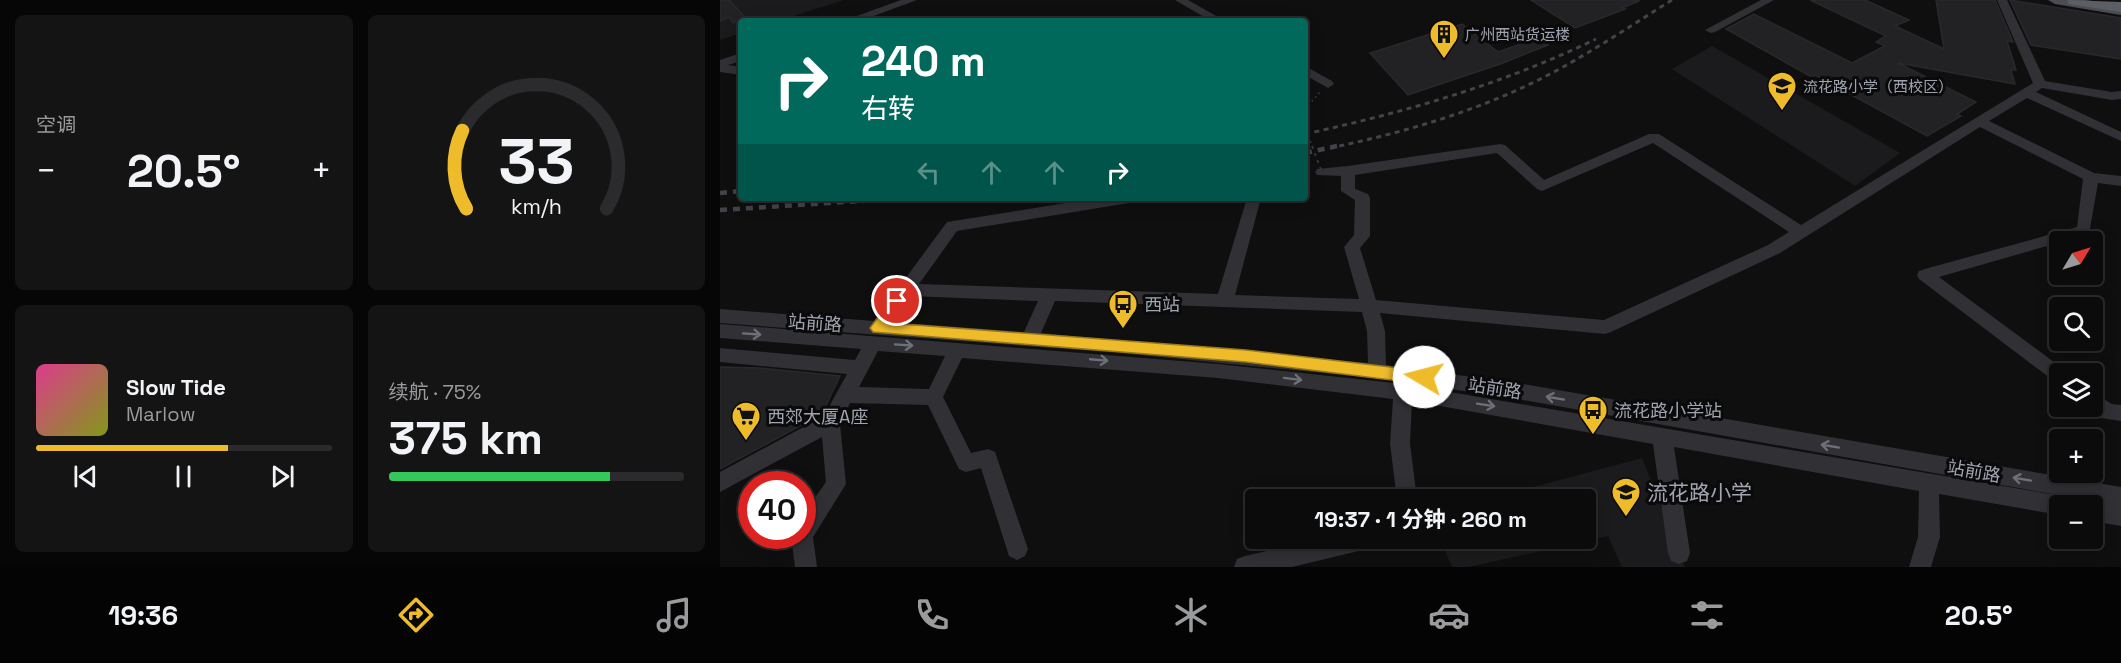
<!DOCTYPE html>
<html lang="zh">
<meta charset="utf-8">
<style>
:root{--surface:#0b0b0c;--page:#141415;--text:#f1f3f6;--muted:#9a9b9d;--line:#2b2b2d;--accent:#eebb2a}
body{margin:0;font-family:"Space Grotesk","Noto Sans SC",sans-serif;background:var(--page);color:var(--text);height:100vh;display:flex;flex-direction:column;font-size:22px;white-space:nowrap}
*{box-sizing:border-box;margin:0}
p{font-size:20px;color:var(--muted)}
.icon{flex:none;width:33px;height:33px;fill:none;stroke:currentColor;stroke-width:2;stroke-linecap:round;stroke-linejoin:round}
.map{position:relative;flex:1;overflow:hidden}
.details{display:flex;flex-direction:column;gap:15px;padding:15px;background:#060607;width:720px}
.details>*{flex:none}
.banner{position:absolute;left:18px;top:18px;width:570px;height:183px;border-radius:6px;box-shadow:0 3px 15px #0003,0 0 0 2px var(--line);background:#00695c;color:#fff;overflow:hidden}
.needle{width:39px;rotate:52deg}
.buttons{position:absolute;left:1329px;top:231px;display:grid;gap:12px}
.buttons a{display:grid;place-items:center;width:54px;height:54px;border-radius:6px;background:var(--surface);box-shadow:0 3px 15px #0003,0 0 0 2px var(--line);font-size:30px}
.speed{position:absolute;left:18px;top:471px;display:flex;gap:12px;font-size:30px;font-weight:700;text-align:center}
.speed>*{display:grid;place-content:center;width:78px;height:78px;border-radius:50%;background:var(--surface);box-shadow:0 3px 15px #0003,0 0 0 2px var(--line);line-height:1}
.speed .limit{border:9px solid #d22;background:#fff;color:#111}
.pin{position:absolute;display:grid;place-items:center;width:51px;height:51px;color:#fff;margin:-26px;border:3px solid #fff;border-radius:50%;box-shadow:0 2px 6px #0007}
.me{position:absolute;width:66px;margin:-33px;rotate:278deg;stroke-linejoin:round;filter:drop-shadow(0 0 4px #0008)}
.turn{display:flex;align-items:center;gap:21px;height:126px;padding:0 24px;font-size:27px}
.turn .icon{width:78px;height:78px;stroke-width:2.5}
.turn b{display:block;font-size:42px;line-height:51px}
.lanes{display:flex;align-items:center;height:57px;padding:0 24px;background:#0003;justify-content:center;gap:30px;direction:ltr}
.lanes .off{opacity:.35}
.big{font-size:45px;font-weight:700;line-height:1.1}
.details .card{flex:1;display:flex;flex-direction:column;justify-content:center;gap:9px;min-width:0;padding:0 21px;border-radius:9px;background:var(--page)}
.details .dial{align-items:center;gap:0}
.dial svg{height:156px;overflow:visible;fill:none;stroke:var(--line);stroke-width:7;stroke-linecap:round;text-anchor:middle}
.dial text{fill:var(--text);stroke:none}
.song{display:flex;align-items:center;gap:18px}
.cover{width:72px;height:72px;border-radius:9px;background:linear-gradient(135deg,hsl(330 70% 55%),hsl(70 70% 35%))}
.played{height:6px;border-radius:3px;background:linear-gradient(90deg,var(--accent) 65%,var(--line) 65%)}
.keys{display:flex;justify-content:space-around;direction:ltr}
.heat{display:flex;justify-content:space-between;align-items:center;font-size:33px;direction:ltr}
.charge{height:9px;border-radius:4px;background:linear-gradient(90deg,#34c759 75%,var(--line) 0)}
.details .tiles{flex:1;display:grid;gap:15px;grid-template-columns:repeat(2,1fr)}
.trip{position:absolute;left:525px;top:489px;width:351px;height:60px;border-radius:6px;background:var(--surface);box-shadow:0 3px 15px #0003,0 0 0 2px var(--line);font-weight:700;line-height:60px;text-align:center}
.tab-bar{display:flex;height:96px;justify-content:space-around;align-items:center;background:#040405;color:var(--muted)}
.tab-bar .icon{width:42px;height:42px}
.tab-bar .active{color:var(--accent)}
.tab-bar b{font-size:27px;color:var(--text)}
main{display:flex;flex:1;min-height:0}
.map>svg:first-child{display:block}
.built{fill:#1b1b1d}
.building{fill:#222224;stroke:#29292c;stroke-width:1.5}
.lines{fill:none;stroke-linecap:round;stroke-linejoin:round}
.path{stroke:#36373c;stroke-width:1.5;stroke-dasharray:2 3;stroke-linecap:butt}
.minor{fill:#303035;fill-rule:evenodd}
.major{fill:#4c4d54;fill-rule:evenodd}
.highway{fill:#5c5e66;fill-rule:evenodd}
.rail-far1{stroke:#43444a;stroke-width:3;stroke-dasharray:5 4.5;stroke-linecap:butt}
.rail{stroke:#43444a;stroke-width:4.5;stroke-dasharray:7 6;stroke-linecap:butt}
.path-bridge-far1{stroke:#36373c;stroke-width:1.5;stroke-dasharray:2 3;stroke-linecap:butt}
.path-bridge{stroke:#36373c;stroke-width:2;stroke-dasharray:3 4.5;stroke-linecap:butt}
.oneway{stroke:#6e7079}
.route{fill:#eebb2a;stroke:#9b7a1b;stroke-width:1.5}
.labels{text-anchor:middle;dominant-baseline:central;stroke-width:6;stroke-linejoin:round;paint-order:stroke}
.far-poi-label{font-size:15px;fill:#a0a4b1;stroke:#0a0a0b;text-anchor:start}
.poi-label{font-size:18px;fill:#a0a4b1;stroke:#0a0a0b;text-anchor:start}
.street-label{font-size:18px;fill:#a0a4b1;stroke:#0a0a0b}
.near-poi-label{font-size:21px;fill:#a0a4b1;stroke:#0a0a0b;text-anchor:start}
</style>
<main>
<section class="details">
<div class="tiles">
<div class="card"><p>空调</p>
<div class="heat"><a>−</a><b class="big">20.5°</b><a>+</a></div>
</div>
<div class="card dial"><svg viewBox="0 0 100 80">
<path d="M14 69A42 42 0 1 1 86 69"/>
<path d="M14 69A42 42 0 0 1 12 29" stroke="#eebb2a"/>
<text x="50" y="56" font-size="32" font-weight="700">33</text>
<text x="50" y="72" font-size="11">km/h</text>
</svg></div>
<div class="card">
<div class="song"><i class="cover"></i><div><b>Slow Tide</b><p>Marlow</p></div></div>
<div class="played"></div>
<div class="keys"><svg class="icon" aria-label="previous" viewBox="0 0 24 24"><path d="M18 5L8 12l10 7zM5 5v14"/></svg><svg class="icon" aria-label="pause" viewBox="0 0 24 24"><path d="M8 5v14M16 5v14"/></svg><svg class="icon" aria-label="next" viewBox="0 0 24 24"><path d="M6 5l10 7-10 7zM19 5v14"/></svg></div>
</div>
<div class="card"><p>续航 · 75%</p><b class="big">375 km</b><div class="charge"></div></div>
</div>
</section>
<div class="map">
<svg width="1401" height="567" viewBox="0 0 1401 567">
<rect width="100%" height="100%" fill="#0f0f10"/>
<g class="built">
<path d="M 0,0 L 124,0 L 58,21 L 21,21 L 21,33 L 0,40 Z"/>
<path d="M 992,46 L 1180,153 L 1135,186 L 952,69 Z"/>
<path d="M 922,458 L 965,567 L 902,567 L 888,536 L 749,567 L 732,567 L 720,539 L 866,538 L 866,500 L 768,499 Z"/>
</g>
<g class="building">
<path d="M 0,0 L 9,0 L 27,19 L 13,23 L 9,17 L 0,21 Z"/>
<path d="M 811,0 L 919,0 L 919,1 L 902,8 L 905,9 L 855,28 Z"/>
<path d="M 1090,0 L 1145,0 L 1189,20 L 1175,26 L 1224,49 L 1216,0 L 1275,0 L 1293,42 L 1287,41 L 1296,70 L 1291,70 L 1295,84 L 1178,63 L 1256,102 L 1237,114 L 1241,116 L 1207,136 L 1095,75 L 1092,77 L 1006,29 L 1034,14 L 1132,63 L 1165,46 L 1156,42 L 1166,36 Z"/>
<path d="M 1290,0 L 1401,18 L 1401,59 L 1311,45 Z"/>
<path d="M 742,24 L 778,52 L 824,36 L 828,45 L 780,64 L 688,95 L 650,53 Z"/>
<path d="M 0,367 L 40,368 L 120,376 L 102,414 L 0,469 Z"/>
</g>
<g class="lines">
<path class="path" d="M 585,109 L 601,91"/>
<g class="minor">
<path d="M 181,0 L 197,0 L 140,21 L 123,21 Z"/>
<path d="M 455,0 L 468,0 L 505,21 L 491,21 Z"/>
<path d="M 1041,0 L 1054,0 L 995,32 L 991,33 L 985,30 Z"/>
<path d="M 1277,0 L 1287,0 L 1325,81 L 1392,92 L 1401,91 L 1401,99 L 1392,100 L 1322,88 L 1316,92 L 1401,132 L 1401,141 L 1307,98 L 1269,121 L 1374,173 L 1401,176 L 1401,186 L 1378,183 L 1369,234 L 1219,277 L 1346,371 L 1348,374 L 1340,374 L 1340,383 L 1334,381 L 1199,279 L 1197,275 L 1199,271 L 1205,269 L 1357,227 L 1363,179 L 1260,127 L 1060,253 L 891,332 L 885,334 L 660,313 L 665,331 L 666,365 L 809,385 L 1401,487 L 1401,526 L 1372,521 L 1372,506 L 1364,506 L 1371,501 L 809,401 L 665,379 L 400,353 L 0,323 L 0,309 L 154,321 L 227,222 L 377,198 L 416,198 L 409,203 L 237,231 L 199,284 L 498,294 L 527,198 L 541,198 L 515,295 L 639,299 L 624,247 L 634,235 L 635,200 L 621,191 L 621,176 L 597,175 L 595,172 L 597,169 L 628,166 L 780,144 L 785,145 L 824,180 L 929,134 L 939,134 L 1081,225 L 1313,83 ZM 933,143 L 1069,232 L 1048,245 L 884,320 L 656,300 L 640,248 L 650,236 L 650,198 L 648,194 L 635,189 L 635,175 L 777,153 L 817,189 L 822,191 ZM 190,296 L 318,301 L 304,332 L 172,322 ZM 335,301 L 642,312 L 647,331 L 648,363 L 321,333 Z"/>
<path d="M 21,53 L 21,61 L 8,65 L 21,67 L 21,75 L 0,72 L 0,60 Z"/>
<path d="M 585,66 L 612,81 L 614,84 L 608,88 L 585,75 Z"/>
<path d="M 0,324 L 498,364 L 683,384 L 1342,496 L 1349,499 L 1352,506 L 1340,506 L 1340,515 L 1219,494 L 1220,537 L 1211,567 L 1189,567 L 1198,537 L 1199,491 L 954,447 L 970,553 L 967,561 L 959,564 L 951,561 L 948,553 L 933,444 L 692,401 L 690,443 L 697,500 L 677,500 L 670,443 L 673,399 L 498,378 L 242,358 L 223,397 L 251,453 L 268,449 L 275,452 L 308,549 L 305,556 L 297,560 L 289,556 L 261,468 L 246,472 L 239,469 L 208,405 L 130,403 L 120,424 L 126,484 L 93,537 L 97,567 L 75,567 L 71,536 L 82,536 L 82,516 L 106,482 L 102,437 L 0,492 L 0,472 L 104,416 L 127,374 L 0,362 L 0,348 L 135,360 L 141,349 L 0,338 ZM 158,351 L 225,356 L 209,389 L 139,387 Z"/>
<path d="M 1372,392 L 1392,404 L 1401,405 L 1401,421 L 1381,418 L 1367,406 L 1372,406 Z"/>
<path d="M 603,538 L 662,538 L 659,545 L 651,548 L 572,567 L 514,567 L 517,559 L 525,556 Z"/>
</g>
<path class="major" d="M 1328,0 L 1365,0 L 1401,5 L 1401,15 L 1335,4 Z"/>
<path class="highway" d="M 1347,0 L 1401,2 L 1401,12 L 1355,5 L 1349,4 Z"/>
<g class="rail-far1">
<path d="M 585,134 C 686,112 783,84 876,39"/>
<path d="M 610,148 C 677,134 744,115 806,86 C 857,62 904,30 952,0"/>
</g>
<g class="rail">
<path d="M 585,153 L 617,146"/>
<path d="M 0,193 L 21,191"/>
<path d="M 0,210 L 188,198"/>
</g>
<path class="path-bridge-far1" d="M 585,127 L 593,148"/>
<path class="path-bridge" d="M 592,146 L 602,172"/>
</g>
<defs><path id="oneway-shaft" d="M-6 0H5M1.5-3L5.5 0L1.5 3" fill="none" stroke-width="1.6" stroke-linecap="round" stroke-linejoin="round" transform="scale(1.5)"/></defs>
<g class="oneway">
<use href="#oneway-shaft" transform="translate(32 334) rotate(4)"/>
<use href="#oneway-shaft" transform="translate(184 345) rotate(4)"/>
<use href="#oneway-shaft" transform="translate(379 360) rotate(5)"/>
<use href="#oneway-shaft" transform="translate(573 379) rotate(7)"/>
<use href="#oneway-shaft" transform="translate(835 398) rotate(-170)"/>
<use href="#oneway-shaft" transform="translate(766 405) rotate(9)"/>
<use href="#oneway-shaft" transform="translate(1110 446) rotate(-170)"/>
<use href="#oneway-shaft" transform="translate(1302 479) rotate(-170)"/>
</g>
<path class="route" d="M 177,295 L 184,301 L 169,323 L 526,350 L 704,371 L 709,373 L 711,377 L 709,382 L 704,384 L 526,362 L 153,332 L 150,328 L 153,324 L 173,297 Z"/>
<defs>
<g id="building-pin" transform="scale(1.5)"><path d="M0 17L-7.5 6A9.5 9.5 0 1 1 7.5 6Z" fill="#eebb2a" stroke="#0a0a0b"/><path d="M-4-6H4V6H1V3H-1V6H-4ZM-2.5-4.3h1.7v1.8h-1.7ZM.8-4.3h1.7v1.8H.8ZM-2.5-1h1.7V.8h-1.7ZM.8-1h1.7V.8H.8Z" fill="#111"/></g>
<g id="school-pin" transform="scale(1.5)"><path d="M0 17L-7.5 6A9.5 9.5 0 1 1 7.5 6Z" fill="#eebb2a" stroke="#0a0a0b"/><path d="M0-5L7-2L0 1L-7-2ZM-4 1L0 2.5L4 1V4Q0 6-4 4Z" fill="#111"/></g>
<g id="bus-pin" transform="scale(1.5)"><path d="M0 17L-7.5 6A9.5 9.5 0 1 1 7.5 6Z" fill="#eebb2a" stroke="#0a0a0b"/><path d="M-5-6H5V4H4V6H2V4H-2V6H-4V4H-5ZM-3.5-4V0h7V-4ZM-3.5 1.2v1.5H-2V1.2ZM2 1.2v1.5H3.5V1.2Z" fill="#111"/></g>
<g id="supermarket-pin" transform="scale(1.5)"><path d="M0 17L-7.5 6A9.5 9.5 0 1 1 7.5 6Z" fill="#eebb2a" stroke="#0a0a0b"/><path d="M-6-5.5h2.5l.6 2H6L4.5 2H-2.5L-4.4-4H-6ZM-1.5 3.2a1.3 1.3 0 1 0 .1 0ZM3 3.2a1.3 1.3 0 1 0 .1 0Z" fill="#111"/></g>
</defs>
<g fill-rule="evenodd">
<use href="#building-pin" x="724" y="34"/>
<use href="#school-pin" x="1062" y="86"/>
<use href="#bus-pin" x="403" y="304"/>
<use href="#bus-pin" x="873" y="410"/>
<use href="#supermarket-pin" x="26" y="416"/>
<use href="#school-pin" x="906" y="492"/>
</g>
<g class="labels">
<g class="far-poi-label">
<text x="745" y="34">广州西站货运楼</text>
<text x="1083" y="86">流花路小学（西校区）</text>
</g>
<g class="poi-label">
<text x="424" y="304">西站</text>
<text x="894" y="410">流花路小学站</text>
<text x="47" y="416">西郊大厦A座</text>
</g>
<g class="street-label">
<text transform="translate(95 323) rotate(4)">站前路</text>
<text transform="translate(775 388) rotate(9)">站前路</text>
<text transform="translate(1254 471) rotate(10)">站前路</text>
</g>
<g class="near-poi-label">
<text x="927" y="492">流花路小学</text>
</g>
</g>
</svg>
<div class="buttons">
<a><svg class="needle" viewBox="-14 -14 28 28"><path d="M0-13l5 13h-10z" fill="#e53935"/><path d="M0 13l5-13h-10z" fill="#9a9b9d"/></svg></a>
<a><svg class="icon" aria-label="search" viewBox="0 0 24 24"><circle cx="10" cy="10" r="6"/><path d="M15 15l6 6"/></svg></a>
<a><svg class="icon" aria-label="layers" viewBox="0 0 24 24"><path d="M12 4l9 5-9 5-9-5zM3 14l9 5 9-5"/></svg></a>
<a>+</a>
<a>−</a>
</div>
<div class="speed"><div class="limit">40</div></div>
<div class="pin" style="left:177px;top:301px;background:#d93025"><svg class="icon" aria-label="arrive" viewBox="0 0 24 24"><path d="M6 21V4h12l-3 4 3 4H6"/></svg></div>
<svg class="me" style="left:704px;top:377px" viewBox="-20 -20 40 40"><circle r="19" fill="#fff"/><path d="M0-13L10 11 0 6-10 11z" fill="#eebb2a"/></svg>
<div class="trip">19:37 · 1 分钟 · 260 m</div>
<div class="banner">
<div class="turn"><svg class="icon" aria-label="right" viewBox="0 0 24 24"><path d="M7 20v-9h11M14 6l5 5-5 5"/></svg><div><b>240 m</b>右转</div></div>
<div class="lanes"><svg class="icon off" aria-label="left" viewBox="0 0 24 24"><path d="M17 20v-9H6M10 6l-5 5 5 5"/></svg><svg class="icon off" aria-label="ahead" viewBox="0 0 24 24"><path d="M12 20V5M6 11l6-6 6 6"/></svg><svg class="icon off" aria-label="ahead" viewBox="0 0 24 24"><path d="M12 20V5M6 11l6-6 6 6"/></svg><svg class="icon" aria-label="right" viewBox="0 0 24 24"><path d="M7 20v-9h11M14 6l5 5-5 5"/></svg></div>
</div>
</div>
</main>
<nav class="tab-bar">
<b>19:36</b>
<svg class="icon active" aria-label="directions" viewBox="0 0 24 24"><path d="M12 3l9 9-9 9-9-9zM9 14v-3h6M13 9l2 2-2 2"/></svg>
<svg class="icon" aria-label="music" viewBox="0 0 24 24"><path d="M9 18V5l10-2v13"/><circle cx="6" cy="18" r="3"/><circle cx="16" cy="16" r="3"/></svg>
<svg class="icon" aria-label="phone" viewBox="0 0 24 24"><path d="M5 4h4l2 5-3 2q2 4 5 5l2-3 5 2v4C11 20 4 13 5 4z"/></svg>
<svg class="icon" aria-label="climate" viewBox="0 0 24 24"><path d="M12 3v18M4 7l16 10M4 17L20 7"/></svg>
<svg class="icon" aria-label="car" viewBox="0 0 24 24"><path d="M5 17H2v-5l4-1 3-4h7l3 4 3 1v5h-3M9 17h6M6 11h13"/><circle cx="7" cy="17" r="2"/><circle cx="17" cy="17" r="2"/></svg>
<svg class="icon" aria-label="filters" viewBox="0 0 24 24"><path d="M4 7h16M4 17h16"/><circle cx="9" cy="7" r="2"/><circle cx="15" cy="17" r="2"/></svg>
<b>20.5°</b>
</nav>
